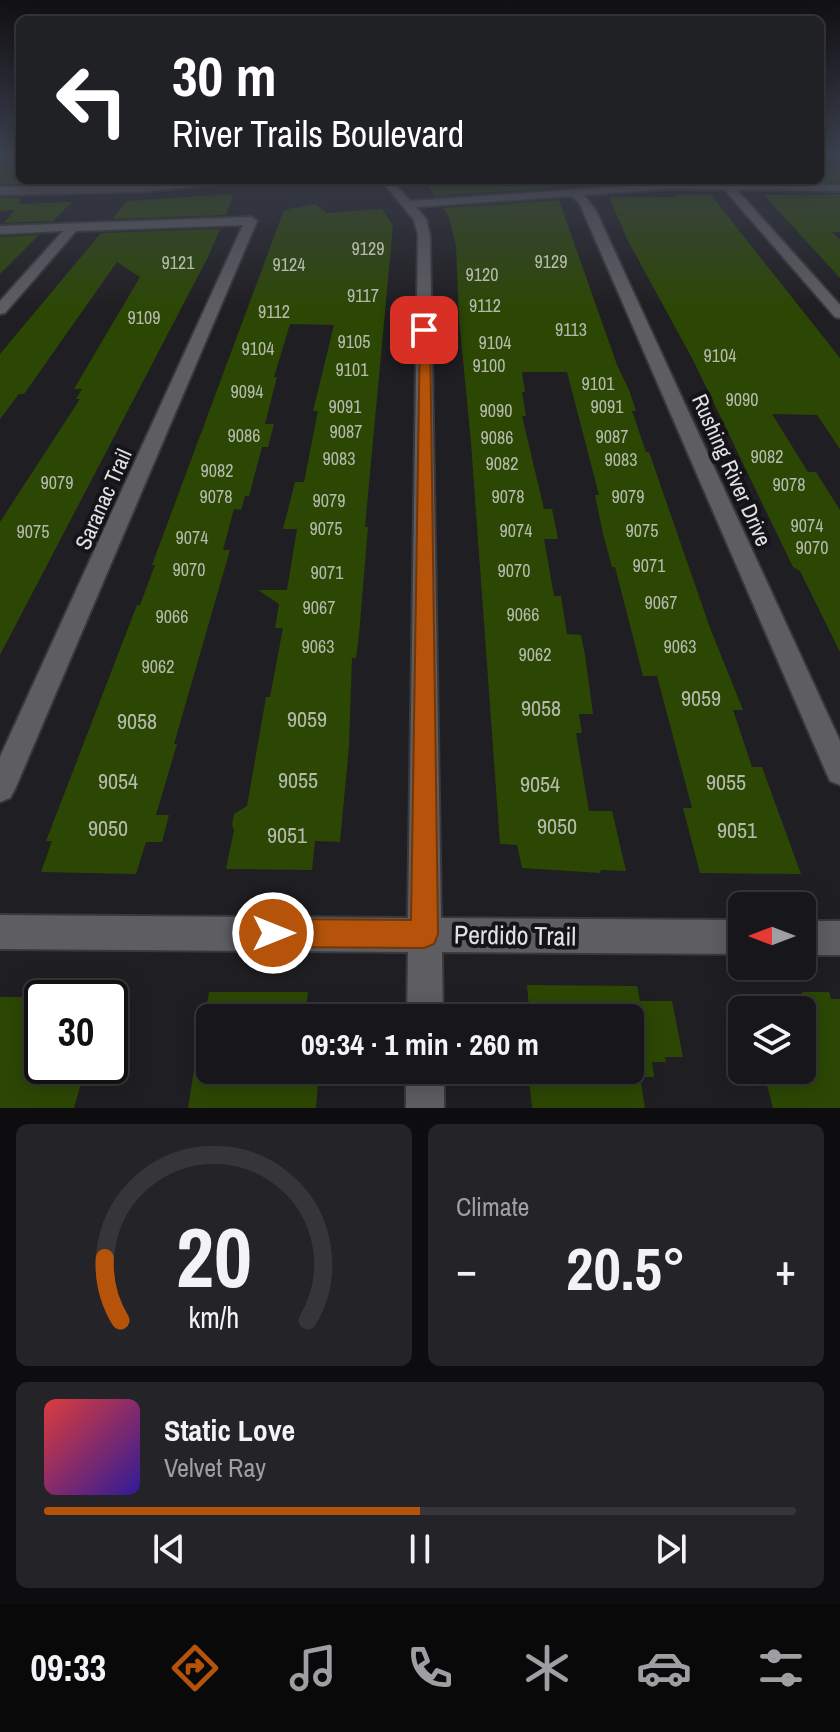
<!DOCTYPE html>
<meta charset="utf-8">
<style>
:root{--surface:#17161a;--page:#242327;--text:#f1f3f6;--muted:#9e9fa2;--line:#363539;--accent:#b45309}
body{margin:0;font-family:"Archivo Narrow",sans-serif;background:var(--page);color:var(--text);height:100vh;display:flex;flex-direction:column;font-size:30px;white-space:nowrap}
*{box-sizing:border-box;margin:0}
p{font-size:26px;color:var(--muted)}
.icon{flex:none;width:44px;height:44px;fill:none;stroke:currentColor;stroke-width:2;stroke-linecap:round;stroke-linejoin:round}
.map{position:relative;height:1108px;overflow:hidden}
.panel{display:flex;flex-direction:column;gap:16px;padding:16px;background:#0d0c0e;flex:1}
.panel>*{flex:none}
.guide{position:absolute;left:16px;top:16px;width:808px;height:168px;border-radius:12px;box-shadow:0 4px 20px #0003,0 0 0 2px var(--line);background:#202124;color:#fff;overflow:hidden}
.needle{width:52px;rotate:270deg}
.buttons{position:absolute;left:728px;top:892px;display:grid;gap:16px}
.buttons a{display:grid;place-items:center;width:88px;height:88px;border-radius:12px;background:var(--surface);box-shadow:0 4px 20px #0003,0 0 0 2px var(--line);font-size:40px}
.speed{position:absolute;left:24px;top:980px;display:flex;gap:16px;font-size:40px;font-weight:700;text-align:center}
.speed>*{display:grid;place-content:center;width:104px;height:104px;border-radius:50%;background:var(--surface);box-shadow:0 4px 20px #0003,0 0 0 2px var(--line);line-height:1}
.speed .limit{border:4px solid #111;border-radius:12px;background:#fff;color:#111}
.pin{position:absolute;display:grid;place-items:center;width:68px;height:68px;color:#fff;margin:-34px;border-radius:16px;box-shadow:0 4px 12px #0006}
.me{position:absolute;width:88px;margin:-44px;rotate:90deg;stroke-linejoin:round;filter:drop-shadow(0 0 6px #0008)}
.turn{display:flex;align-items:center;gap:28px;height:168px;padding:0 24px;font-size:36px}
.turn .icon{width:104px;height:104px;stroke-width:2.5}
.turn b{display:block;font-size:56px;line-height:68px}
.big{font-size:60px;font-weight:700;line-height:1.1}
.panel .widget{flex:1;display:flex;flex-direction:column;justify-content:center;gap:12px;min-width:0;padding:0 28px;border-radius:12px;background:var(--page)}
.panel .dial{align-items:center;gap:0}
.dial svg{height:208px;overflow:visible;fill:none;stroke:var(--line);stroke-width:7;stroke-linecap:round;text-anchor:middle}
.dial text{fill:var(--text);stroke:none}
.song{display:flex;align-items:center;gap:24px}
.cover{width:96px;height:96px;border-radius:12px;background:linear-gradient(135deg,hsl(0 70% 55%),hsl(250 70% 35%))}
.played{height:8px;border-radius:4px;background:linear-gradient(90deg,var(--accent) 50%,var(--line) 50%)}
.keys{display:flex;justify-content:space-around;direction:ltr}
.heat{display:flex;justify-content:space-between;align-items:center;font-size:44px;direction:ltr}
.panel .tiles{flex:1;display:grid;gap:16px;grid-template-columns:1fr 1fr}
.widget:last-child{grid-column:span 2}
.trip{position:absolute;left:196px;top:1004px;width:448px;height:80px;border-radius:12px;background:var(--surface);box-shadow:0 4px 20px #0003,0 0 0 2px var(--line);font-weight:700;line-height:80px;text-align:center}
.dock{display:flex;height:128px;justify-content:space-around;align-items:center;background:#09090a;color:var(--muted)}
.dock .icon{width:56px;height:56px}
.dock .on{color:var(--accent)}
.dock b{font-size:36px;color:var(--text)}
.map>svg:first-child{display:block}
.building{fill:#2c4704}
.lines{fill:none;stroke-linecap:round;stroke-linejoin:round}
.street-casing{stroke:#39383b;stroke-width:4}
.secondary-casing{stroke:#39383b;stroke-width:4}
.street{fill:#5e5d62;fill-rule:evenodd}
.secondary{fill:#5e5d62;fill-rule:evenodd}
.route{fill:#b45309;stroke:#753606;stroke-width:2}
.labels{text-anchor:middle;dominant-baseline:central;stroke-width:8;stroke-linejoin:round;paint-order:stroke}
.number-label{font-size:18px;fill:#b4bbad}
.street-label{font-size:22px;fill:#e2e2e5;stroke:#151519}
.near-number-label{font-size:22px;fill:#b4bbad}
.near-street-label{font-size:26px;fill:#e2e2e5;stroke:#151519}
</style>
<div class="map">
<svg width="840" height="1108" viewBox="0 0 840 1108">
<rect width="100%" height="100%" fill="#1f1e22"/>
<g class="building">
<rect x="0" y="160" width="20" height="24"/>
<path d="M 820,167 L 840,168 L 840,182 L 820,182 Z"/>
<path d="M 424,180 L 552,180 L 555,188 L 435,196 Z"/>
<path d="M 233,194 L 226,215 L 112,219 L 127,201 Z"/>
<path d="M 840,194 L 840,232 L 832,232 L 840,240 L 840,278 L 764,195 Z"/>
<path d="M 677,195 L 711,195 L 840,358 L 840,449 L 817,415 L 772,414 L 808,472 L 816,472 L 840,510 L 840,652 L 800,571 L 793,567 L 693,360 L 627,239 L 609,197 L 678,197 Z"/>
<path d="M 0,198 L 20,198 L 20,204 L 72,202 L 53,221 L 4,223 L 15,210 L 0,211 Z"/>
<path d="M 559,200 L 617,365 L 629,390 L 636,411 L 632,411 L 646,452 L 649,452 L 710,628 L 743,710 L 733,710 L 752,767 L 762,767 L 801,874 L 700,873 L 683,808 L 692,808 L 657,676 L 643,676 L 615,567 L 612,567 L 603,534 L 595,495 L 599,495 L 567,372 L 522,372 L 525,392 L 522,392 L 526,416 L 522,416 L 544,509 L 552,509 L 558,539 L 544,539 L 554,596 L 561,596 L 567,634 L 581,635 L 585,655 L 593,714 L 579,714 L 582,733 L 576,733 L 589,811 L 612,811 L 626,871 L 601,870 L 600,873 L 522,868 L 517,845 L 500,844 L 471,443 L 459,318 L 456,246 L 449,217 L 443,208 Z"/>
<path d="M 315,204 L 327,213 L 382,209 L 393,226 L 365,527 L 368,527 L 359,635 L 356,658 L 352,658 L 349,746 L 340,842 L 315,841 L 312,870 L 226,869 L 234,830 L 232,825 L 234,814 L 247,806 L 266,697 L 270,697 L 283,628 L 275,628 L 279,604 L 258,590 L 287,590 L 297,529 L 283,529 L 295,482 L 304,482 L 318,411 L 313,411 L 334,325 L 290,324 L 274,377 L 277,377 L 265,424 L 274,424 L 268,447 L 262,447 L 249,496 L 245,496 L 241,510 L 234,509 L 223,550 L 230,550 L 174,744 L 177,744 L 156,815 L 169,815 L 162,842 L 146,842 L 136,874 L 41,872 L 52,841 L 46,841 L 137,605 L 140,605 L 155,565 L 152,565 L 284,210 Z"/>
<path d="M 220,229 L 208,257 L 0,655 L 0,522 L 80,399 L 76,399 L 82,389 L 74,389 L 140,277 L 117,262 L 24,394 L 19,394 L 0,419 L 0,354 L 101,233 Z"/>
<path d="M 39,235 L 0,274 L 0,237 Z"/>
<path d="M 527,985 L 637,986 L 640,1001 L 672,1001 L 683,1057 L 665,1057 L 666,1062 L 652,1062 L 654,1077 L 640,1077 L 645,1108 L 532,1108 L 528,1070 L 630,1070 L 630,1018 L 530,1018 Z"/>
<path d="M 209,992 L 308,992 L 305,1018 L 204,1018 Z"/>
<path d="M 802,992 L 829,992 L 831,999 L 840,999 L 840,1108 L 773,1108 L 763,1070 L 802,1070 Z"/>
<path d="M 0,997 L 42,997 L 42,1066 L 86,1066 L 74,1108 L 0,1108 Z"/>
<path d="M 194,1070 L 319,1070 L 316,1108 L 188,1108 Z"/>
</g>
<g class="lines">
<g class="street-casing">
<g id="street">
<path d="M 381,180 L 392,180 L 410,201 L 670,183 L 840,185 L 840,191 L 737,190 L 840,305 L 840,318 L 835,317 L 725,190 L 670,189 L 584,195 L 596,211 L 840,741 L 840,785 L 830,781 L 826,772 L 579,202 L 571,196 L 416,207 L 426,219 L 430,235 L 441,918 L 742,920 L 742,954 L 442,952 L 443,1018 L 407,1018 L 408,952 L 0,949 L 0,915 L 408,918 L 418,235 L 414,220 Z"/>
<path d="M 251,217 L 257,221 L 15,789 L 10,798 L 0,802 L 0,757 L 243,225 L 76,231 L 5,313 L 0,314 L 0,301 L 63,231 L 0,234 L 0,226 Z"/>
<rect x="802" y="921" width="38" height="34"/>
<rect x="406" y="1070" width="38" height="38"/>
</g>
</g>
<g class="secondary-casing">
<g id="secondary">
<rect x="820" y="155" width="20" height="3"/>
<path d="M 191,180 L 234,180 L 228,183 L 142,192 L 0,195 L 0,187 L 142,184 Z"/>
</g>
</g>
<use href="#street" class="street"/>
<use href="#secondary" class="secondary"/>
</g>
<linearGradient id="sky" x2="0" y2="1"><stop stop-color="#111013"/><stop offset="0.5" stop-color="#3c414f"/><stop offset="1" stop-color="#3c414f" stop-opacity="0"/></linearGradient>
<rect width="840" height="310" fill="url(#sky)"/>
<path class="route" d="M 420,328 L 430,330 L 438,934 L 434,944 L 424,948 L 273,947 L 263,943 L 259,933 L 263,924 L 273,919 L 411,920 Z"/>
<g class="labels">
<g class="number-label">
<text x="368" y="248">9129</text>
<text x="551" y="261">9129</text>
<text x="178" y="262">9121</text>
<text x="289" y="264">9124</text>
<text x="482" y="274">9120</text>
<text x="363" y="295">9117</text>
<text x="485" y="305">9112</text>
<text x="274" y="311">9112</text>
<text x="144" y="317">9109</text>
<text x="571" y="329">9113</text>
<text x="354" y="341">9105</text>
<text x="495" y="342">9104</text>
<text x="258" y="348">9104</text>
<text x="720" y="355">9104</text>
<text x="489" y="365">9100</text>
<text x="352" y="369">9101</text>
<text x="598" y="383">9101</text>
<text x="247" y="391">9094</text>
<text x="742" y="399">9090</text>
<text x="345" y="406">9091</text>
<text x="607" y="406">9091</text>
<text x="496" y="410">9090</text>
<text x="346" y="431">9087</text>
<text x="244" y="435">9086</text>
<text x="612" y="436">9087</text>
<text x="497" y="437">9086</text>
<text x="767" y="456">9082</text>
<text x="339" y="458">9083</text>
<text x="621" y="459">9083</text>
<text x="502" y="463">9082</text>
<text x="217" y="470">9082</text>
<text x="57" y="482">9079</text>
<text x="789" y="484">9078</text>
<text x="216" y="496">9078</text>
<text x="508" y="496">9078</text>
<text x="628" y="496">9079</text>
<text x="329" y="500">9079</text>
<text x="807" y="525">9074</text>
<text x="326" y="528">9075</text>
<text x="516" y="530">9074</text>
<text x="642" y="530">9075</text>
<text x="33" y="531">9075</text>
<text x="192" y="537">9074</text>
<text x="812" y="547">9070</text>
<text x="649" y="565">9071</text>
<text x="189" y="569">9070</text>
<text x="514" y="570">9070</text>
<text x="327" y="572">9071</text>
<text x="661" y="602">9067</text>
<text x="319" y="607">9067</text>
<text x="523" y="614">9066</text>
<text x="172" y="616">9066</text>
<text x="318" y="646">9063</text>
<text x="680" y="646">9063</text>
<text x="535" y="654">9062</text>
<text x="158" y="666">9062</text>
</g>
<g class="street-label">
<text transform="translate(732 470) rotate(66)">Rushing River Drive</text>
<text transform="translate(103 499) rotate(-66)">Saranac Trail</text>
</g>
<g class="near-number-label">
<text x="701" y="698">9059</text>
<text x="541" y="708">9058</text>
<text x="307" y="719">9059</text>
<text x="137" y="721">9058</text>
<text x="298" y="780">9055</text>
<text x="118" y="781">9054</text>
<text x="726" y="782">9055</text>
<text x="540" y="784">9054</text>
<text x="557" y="826">9050</text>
<text x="108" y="828">9050</text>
<text x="737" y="830">9051</text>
<text x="287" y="835">9051</text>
</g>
<g class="near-street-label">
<text transform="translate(515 935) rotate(1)">Perdido Trail</text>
</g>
</g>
</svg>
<div class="buttons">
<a><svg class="needle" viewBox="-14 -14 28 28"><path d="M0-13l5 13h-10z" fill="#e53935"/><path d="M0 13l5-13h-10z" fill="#9e9fa2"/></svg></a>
<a><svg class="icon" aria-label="layers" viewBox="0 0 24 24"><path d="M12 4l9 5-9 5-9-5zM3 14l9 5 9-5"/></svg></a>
</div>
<div class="speed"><div class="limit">30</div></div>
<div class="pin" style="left:424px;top:330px;background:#d93025"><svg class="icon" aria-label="arrive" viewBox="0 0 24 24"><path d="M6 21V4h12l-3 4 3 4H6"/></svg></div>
<svg class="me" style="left:273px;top:933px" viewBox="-20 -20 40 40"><circle r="17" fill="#b45309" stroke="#fff" stroke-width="3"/><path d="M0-11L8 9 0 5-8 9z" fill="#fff"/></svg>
<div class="trip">09:34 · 1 min · 260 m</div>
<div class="guide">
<div class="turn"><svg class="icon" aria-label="left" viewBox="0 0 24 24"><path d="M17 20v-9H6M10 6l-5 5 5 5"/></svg><div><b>30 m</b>River Trails Boulevard</div></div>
</div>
</div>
<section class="panel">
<div class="tiles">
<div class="widget dial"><svg viewBox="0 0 100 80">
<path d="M14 69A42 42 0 1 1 86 69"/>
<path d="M14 69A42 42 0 0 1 8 45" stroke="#b45309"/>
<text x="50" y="56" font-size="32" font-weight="700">20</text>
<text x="50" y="72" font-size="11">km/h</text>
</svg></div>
<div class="widget"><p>Climate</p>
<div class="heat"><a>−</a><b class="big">20.5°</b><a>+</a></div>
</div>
<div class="widget">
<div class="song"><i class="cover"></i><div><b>Static Love</b><p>Velvet Ray</p></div></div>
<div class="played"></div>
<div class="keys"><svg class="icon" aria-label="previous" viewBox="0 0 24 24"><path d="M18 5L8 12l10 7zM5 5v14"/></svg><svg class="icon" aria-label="pause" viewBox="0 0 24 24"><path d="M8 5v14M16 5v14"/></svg><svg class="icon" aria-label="next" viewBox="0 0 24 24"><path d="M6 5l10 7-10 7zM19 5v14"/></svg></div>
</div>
</div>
</section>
<nav class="dock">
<b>09:33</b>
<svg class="icon on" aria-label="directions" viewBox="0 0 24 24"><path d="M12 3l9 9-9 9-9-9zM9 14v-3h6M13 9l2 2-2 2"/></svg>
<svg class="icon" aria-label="music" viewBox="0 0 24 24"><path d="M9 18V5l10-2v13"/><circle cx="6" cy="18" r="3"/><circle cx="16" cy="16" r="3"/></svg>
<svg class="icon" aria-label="phone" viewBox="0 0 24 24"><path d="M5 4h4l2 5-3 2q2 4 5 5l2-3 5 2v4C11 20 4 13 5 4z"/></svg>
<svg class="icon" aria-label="climate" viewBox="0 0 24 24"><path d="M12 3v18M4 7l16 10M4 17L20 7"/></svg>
<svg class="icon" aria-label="car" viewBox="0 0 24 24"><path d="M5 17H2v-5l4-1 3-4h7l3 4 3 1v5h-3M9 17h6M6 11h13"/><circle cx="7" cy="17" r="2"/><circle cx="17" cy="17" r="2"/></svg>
<svg class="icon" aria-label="filters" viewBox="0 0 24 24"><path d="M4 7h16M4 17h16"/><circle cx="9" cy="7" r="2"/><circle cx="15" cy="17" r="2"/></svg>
</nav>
